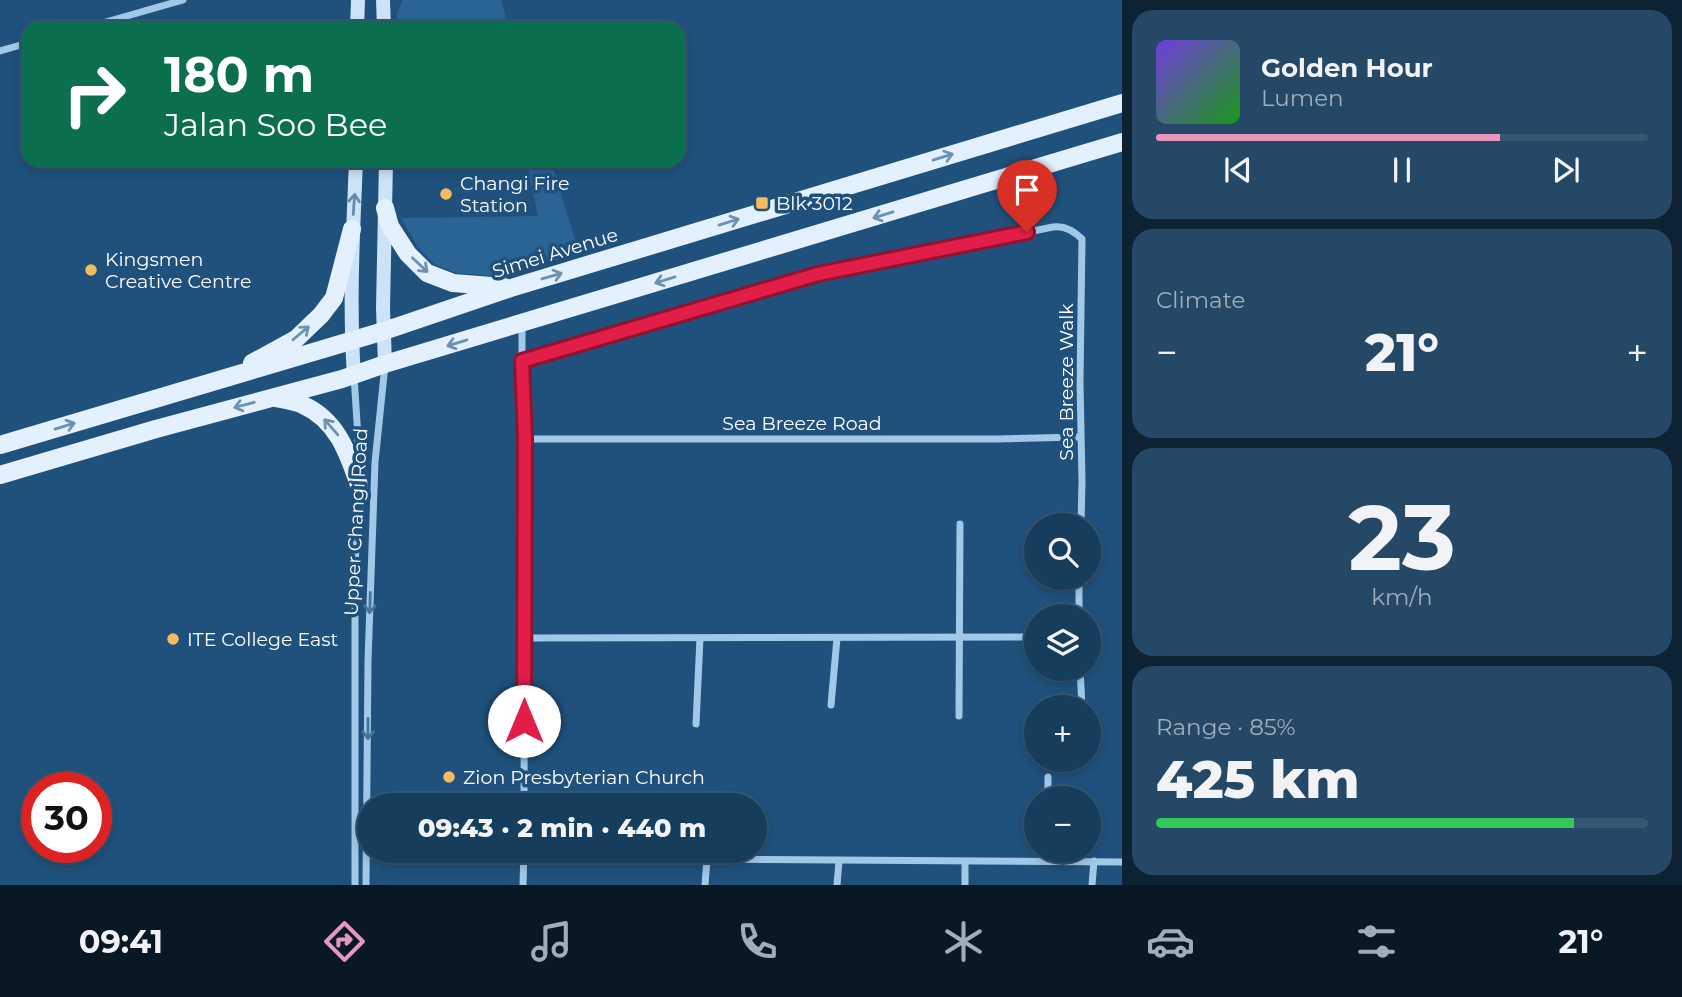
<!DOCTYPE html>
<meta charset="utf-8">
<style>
:root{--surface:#173d5d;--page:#244866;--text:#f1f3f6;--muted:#9eaebc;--line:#365672;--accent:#e797bd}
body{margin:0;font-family:Montserrat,sans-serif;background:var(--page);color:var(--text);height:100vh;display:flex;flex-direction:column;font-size:26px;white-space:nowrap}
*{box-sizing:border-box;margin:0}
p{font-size:23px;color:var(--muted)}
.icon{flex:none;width:38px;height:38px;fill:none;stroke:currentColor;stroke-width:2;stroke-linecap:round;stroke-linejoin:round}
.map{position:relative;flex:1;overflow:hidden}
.sheet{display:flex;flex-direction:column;gap:10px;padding:10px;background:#0d2233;width:560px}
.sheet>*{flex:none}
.hud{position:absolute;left:21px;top:21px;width:665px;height:147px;border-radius:21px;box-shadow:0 4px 10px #0003,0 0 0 2px var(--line);background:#0b6e4f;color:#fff;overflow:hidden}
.controls{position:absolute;left:1024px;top:513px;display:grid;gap:14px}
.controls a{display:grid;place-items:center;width:77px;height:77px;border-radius:50%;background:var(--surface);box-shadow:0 4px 10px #0003,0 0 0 2px var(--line);font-size:35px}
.speed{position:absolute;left:21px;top:772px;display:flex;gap:14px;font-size:35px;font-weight:700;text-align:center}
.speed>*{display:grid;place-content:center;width:91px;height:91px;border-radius:50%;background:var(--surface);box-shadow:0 4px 10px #0003,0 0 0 2px var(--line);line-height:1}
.speed .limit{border:10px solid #d22;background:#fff;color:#111}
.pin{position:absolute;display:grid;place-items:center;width:60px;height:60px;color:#fff;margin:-72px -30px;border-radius:50% 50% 50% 0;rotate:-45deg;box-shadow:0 0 7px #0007}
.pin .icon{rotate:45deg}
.me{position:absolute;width:77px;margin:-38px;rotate:0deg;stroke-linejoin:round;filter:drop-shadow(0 0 5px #0008)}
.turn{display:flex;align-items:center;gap:24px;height:147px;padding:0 28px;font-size:32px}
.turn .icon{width:91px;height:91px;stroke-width:2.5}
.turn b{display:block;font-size:49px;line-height:60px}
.big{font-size:52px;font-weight:800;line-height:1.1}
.sheet .tile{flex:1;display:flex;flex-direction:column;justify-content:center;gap:10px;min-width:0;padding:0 24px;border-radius:21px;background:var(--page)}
.sheet .dial{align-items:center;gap:0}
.dial b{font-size:91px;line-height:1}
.song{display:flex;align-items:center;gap:21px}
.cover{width:84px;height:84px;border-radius:10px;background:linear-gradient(135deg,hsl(260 70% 55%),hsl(120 70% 35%))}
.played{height:7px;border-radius:4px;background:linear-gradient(90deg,var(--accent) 70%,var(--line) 70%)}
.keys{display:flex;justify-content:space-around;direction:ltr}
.heat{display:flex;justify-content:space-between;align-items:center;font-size:38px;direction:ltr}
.charge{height:10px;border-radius:5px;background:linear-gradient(90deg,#34c759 85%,var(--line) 0)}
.trip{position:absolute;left:357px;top:793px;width:410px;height:70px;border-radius:35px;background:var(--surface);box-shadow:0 4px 10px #0003,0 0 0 2px var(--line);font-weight:800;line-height:70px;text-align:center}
.tab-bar{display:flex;height:112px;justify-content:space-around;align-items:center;background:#091825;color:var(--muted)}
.tab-bar .icon{width:49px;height:49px}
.tab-bar .on{color:var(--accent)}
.tab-bar b{font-size:32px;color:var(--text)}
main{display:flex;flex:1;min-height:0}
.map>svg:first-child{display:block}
.green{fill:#296495}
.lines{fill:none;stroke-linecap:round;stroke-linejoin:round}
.street{stroke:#a1c8e7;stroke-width:7}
.secondary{stroke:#cce2f6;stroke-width:14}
.primary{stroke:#e3f0fd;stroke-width:18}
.oneway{stroke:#6d91b0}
.oneway2{stroke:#648bad}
.oneway3{stroke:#46759c}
.route-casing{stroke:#92132f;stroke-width:18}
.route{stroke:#e11d48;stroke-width:12}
.poi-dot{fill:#f5bb61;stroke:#1f517c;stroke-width:2.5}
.labels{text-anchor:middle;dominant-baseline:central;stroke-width:7;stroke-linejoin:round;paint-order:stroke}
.poi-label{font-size:19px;fill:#fff;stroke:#1f517c;text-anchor:start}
.street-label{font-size:19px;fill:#fff;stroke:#1f517c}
</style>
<main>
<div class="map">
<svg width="1122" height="885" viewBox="0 0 1122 885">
<rect width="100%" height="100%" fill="#1f517c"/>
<g class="green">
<path d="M 403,0 L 501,0 L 509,28 L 397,28 L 397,13 Z"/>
<path d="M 526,161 L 551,161 L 579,253 L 507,277 L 457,273 L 435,265 L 418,247 L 401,218 L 538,216 Z"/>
</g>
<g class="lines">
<g class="street">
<path d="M 85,28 L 183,0"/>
<path d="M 0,51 L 28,43"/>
<path d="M 522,324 L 522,361 L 525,439 L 524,805"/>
<path d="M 522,361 L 818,274 L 1053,227 C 1065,225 1074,231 1082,239 L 1080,382 L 1082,481 L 1081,525"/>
<path d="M 354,376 L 360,469"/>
<path d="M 525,439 L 997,439 L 1080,437"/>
<path d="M 1079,616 L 1079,578"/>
<path d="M 525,638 L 1036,637"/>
<path d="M 1080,668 L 1082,707"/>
<path d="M 831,705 L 837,638"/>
<path d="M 959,716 L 960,524"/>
<path d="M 696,724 L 700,638"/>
<path d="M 1048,798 L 1048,777"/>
<path d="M 524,860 L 707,859 L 1122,862"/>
<path d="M 355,885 L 355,568 L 359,485"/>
<path d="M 366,885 L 368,661 L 375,462 L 385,365"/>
<path d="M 523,885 L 524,850"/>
<path d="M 705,885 L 707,859"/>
<path d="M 837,885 L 839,861"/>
<path d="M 965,885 L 965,862"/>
<path d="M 1092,885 L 1094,861"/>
</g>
<g class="secondary">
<path d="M 383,0 L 384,28"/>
<path d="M 357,28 L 358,0"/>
<path d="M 385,364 L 383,308 L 386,161"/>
<path d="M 354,376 C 349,304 353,233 356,161"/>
</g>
<g class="primary">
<path d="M 385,208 L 390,226 L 408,254 L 427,273 L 453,283 L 504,287"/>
<path d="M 252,363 L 296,339 L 321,315 L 334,298 L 352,229"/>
<path d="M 276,398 C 285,400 295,401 303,405 C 337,420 348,453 359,485"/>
<path d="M 0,445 L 384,331 L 511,288 L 1122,103"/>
<path d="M 0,475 L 156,429 L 342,379 L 385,364 L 1122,142"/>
</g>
</g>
<defs><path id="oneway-shaft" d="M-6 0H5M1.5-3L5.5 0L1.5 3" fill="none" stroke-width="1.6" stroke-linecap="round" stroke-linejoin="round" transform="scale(1.75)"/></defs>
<g class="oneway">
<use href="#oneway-shaft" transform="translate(943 157) rotate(-17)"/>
<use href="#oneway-shaft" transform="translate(883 215) rotate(163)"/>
<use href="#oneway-shaft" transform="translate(729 222) rotate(-17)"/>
<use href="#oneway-shaft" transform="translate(420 265) rotate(43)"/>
<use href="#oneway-shaft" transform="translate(552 276) rotate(-16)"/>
<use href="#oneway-shaft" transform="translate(665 280) rotate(163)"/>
<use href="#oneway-shaft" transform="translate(301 333) rotate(-40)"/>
<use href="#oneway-shaft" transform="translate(457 343) rotate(163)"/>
<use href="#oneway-shaft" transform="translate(244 405) rotate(165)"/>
<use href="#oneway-shaft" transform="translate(65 426) rotate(-17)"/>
<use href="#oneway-shaft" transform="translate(331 427) rotate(-131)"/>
</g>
<use class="oneway2" href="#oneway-shaft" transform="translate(354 204) rotate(-86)"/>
<g class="oneway3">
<use href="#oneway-shaft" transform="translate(370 603) rotate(92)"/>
<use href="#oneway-shaft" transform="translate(368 729) rotate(90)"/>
</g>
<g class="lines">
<g class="route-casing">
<path id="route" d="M 524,721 L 525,439 L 522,361 L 818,274 L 1027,232"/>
</g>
<use href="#route" class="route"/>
</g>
<g class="poi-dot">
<circle cx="446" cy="194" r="7"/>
<rect x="755" y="196" width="14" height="14" rx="3.5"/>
<circle cx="91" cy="270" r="7"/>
<circle cx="173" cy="639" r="7"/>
<circle cx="449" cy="777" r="7"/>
</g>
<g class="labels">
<g class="poi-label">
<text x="460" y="183">Changi Fire<tspan x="460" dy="22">Station</tspan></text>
<text x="776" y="203">Blk 3012</text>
<text x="105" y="259">Kingsmen<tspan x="105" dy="22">Creative Centre</tspan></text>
<text x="187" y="639">ITE College East</text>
<text x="463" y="777">Zion Presbyterian Church</text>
</g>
<g class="street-label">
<text transform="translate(555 253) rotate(-17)">Simei Avenue</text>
<text transform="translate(1066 382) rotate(-90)">Sea Breeze Walk</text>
<text x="802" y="423">Sea Breeze Road</text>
<text transform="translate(356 522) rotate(-87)">Upper Changi Road</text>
</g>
</g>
</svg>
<div class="controls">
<a><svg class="icon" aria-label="search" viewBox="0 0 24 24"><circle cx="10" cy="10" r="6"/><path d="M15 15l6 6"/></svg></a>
<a><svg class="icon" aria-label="layers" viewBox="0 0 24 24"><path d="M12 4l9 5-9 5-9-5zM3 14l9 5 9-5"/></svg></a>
<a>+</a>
<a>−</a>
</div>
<div class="speed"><div class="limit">30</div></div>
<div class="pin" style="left:1027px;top:232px;background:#d93025"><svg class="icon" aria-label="arrive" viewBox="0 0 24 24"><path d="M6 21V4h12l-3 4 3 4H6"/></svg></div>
<svg class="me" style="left:524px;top:721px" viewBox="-20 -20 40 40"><circle r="19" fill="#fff"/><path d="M0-13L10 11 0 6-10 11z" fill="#e11d48"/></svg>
<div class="trip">09:43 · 2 min · 440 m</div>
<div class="hud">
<div class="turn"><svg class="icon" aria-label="right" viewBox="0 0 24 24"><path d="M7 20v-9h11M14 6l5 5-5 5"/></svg><div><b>180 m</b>Jalan Soo Bee</div></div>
</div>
</div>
<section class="sheet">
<div class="tile">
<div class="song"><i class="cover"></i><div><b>Golden Hour</b><p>Lumen</p></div></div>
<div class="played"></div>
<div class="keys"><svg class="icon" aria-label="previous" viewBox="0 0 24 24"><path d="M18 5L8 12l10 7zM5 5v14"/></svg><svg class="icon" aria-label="pause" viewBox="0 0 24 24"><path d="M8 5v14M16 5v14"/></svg><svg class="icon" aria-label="next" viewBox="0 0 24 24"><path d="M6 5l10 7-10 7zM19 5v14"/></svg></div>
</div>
<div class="tile"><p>Climate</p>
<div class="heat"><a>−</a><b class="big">21°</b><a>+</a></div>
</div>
<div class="tile dial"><b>23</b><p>km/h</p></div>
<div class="tile"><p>Range · 85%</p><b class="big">425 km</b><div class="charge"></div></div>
</section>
</main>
<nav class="tab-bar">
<b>09:41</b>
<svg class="icon on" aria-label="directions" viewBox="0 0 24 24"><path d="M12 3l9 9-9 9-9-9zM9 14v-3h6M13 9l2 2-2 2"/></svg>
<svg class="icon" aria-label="music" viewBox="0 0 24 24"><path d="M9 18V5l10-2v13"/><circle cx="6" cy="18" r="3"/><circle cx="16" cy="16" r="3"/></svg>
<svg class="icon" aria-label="phone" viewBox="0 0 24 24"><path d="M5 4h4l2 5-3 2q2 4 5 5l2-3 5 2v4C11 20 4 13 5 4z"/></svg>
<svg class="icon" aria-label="climate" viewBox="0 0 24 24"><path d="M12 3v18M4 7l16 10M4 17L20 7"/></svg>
<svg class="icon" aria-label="car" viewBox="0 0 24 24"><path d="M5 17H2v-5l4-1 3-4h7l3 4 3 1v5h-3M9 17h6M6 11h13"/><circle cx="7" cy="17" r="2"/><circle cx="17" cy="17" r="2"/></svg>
<svg class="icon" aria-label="filters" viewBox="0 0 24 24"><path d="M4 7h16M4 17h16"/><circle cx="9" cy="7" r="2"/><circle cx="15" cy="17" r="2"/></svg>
<b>21°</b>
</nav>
